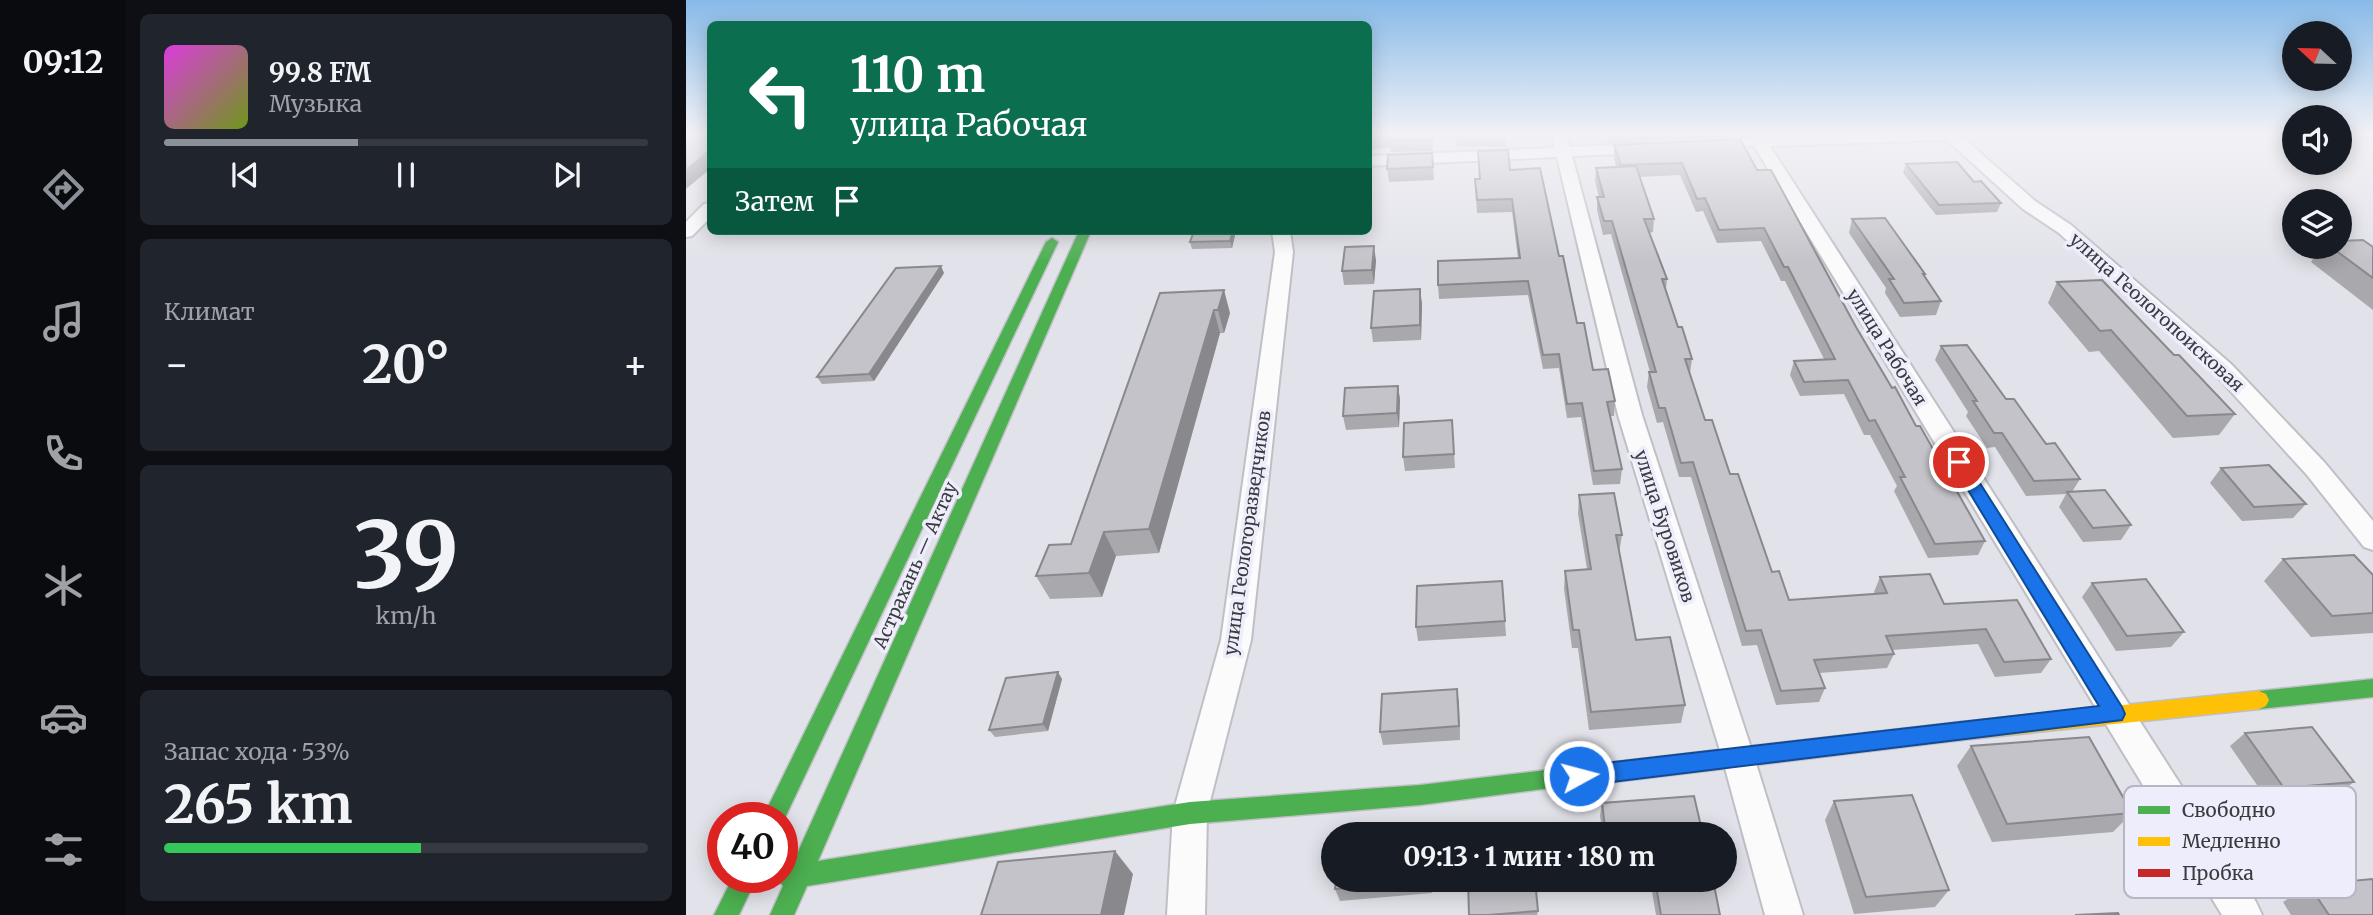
<!DOCTYPE html>
<html lang="ru">
<meta charset="utf-8">
<style>
:root{--surface:#171b24;--page:#20242c;--text:#f1f3f6;--muted:#9ea1a6;--line:#363941;--accent:#8c9099}
body{margin:0;font-family:Merriweather,serif;background:var(--page);color:var(--text);height:100vh;display:flex;flex-direction:column;font-size:26px;white-space:nowrap}
*{box-sizing:border-box;margin:0}
p{font-size:23px;color:var(--muted)}
.icon{flex:none;width:38px;height:38px;fill:none;stroke:currentColor;stroke-width:2;stroke-linecap:round;stroke-linejoin:round}
.map{position:relative;flex:1;overflow:hidden}
.drawer{display:flex;flex-direction:column;gap:14px;padding:14px;background:#0d0f14;width:560px}
.drawer>*{flex:none}
.hud{position:absolute;left:21px;top:21px;width:665px;height:214px;border-radius:10px;box-shadow:0 4px 18px #0003;background:#0b6e4f;color:#fff;overflow:hidden}
.needle{width:46px;rotate:292deg}
.fabs{position:absolute;left:1596px;top:21px;display:grid;gap:14px}
.fabs a{display:grid;place-items:center;width:70px;height:70px;border-radius:50%;background:var(--surface);box-shadow:0 4px 18px #0003;font-size:35px}
.speed{position:absolute;left:21px;top:802px;display:flex;gap:14px;font-size:35px;font-weight:700;text-align:center}
.speed>*{display:grid;place-content:center;width:91px;height:91px;border-radius:50%;background:var(--surface);box-shadow:0 4px 18px #0003;line-height:1}
.speed .limit{border:10px solid #d22;background:#fff;color:#111}
.pin{position:absolute;display:grid;place-items:center;width:60px;height:60px;color:#fff;margin:-30px;border:4px solid #fff;border-radius:50%;box-shadow:0 2px 7px #0007}
.me{position:absolute;width:77px;margin:-38px;rotate:83deg;stroke-linejoin:round;filter:drop-shadow(0 0 5px #0008)}
.turn{display:flex;align-items:center;gap:24px;height:147px;padding:0 28px;font-size:32px}
.turn .icon{width:91px;height:91px;stroke-width:2.5}
.turn b{display:block;font-size:49px;line-height:60px}
.then{display:flex;align-items:center;height:66px;padding:0 28px;background:#0003;gap:14px;font-size:26px}
.big{font-size:52px;font-weight:700;line-height:1.1}
.drawer .card{flex:1;display:flex;flex-direction:column;justify-content:center;gap:10px;min-width:0;padding:0 24px;border-radius:10px;background:var(--page)}
.drawer .dial{align-items:center;gap:0}
.dial b{font-size:91px;line-height:1}
.song{display:flex;align-items:center;gap:21px}
.cover{width:84px;height:84px;border-radius:10px;background:linear-gradient(135deg,hsl(300 70% 55%),hsl(80 70% 35%))}
.played{height:7px;border-radius:4px;background:linear-gradient(90deg,var(--accent) 40%,var(--line) 40%)}
.keys{display:flex;justify-content:space-around;direction:ltr}
.heat{display:flex;justify-content:space-between;align-items:center;font-size:38px;direction:ltr}
.charge{height:10px;border-radius:5px;background:linear-gradient(90deg,#34c759 53%,var(--line) 0)}
.trip{position:absolute;left:635px;top:822px;width:416px;height:70px;border-radius:35px;background:var(--surface);box-shadow:0 4px 18px #0003;font-weight:700;line-height:70px;text-align:center}
main{display:flex;flex:1;min-height:0}
.tabs{display:flex;flex-direction:column;width:126px;justify-content:space-around;align-items:center;background:#090b0e;color:var(--muted)}
.tabs .icon{width:49px;height:49px}
.tabs .active{color:var(--accent)}
.tabs b{font-size:32px;color:var(--text)}
.map>svg:first-child{display:block}
.lines{fill:none;stroke-linecap:round;stroke-linejoin:round}
.street-casing{stroke:#bfbfc5;stroke-width:4}
.fast-casing{stroke:#bfbfc5;stroke-width:3}
.slow-casing{stroke:#bfbfc5;stroke-width:3}
.jam-casing{stroke:#bfbfc5;stroke-width:3}
.street{fill:#fbfbfc;fill-rule:evenodd}
.fast{fill:#4caf50;fill-rule:evenodd}
.slow{fill:#ffc107;fill-rule:evenodd}
.jam{fill:#c62828;fill-rule:evenodd}
.wall{fill:#a9a8ad}
.shaded-wall{fill:#89888d}
.building{fill:#c4c3c9;stroke:#89888d;stroke-width:2}
.route{fill:#1a73e8;stroke:#114b97;stroke-width:2}
.labels{text-anchor:middle;dominant-baseline:central;stroke-width:7;stroke-linejoin:round;paint-order:stroke}
.street-label{font-size:18px;fill:#3a3a3f;stroke:#ededfb}
.key{fill:#ededfb;stroke:#b7b7c3;stroke-width:2}
.key-label{font-size:19px;fill:#3a3a3f}
</style>
<main>
<nav class="tabs">
<b>09:12</b>
<svg class="icon active" aria-label="directions" viewBox="0 0 24 24"><path d="M12 3l9 9-9 9-9-9zM9 14v-3h6M13 9l2 2-2 2"/></svg>
<svg class="icon" aria-label="music" viewBox="0 0 24 24"><path d="M9 18V5l10-2v13"/><circle cx="6" cy="18" r="3"/><circle cx="16" cy="16" r="3"/></svg>
<svg class="icon" aria-label="phone" viewBox="0 0 24 24"><path d="M5 4h4l2 5-3 2q2 4 5 5l2-3 5 2v4C11 20 4 13 5 4z"/></svg>
<svg class="icon" aria-label="climate" viewBox="0 0 24 24"><path d="M12 3v18M4 7l16 10M4 17L20 7"/></svg>
<svg class="icon" aria-label="car" viewBox="0 0 24 24"><path d="M5 17H2v-5l4-1 3-4h7l3 4 3 1v5h-3M9 17h6M6 11h13"/><circle cx="7" cy="17" r="2"/><circle cx="17" cy="17" r="2"/></svg>
<svg class="icon" aria-label="filters" viewBox="0 0 24 24"><path d="M4 7h16M4 17h16"/><circle cx="9" cy="7" r="2"/><circle cx="15" cy="17" r="2"/></svg>
</nav>
<section class="drawer">
<div class="card">
<div class="song"><i class="cover"></i><div><b>99.8 FM</b><p>Музыка</p></div></div>
<div class="played"></div>
<div class="keys"><svg class="icon" aria-label="previous" viewBox="0 0 24 24"><path d="M18 5L8 12l10 7zM5 5v14"/></svg><svg class="icon" aria-label="pause" viewBox="0 0 24 24"><path d="M8 5v14M16 5v14"/></svg><svg class="icon" aria-label="next" viewBox="0 0 24 24"><path d="M6 5l10 7-10 7zM19 5v14"/></svg></div>
</div>
<div class="card"><p>Климат</p>
<div class="heat"><a>−</a><b class="big">20°</b><a>+</a></div>
</div>
<div class="card dial"><b>39</b><p>km/h</p></div>
<div class="card"><p>Запас хода · 53%</p><b class="big">265 km</b><div class="charge"></div></div>
</section>
<div class="map">
<svg width="1687" height="915" viewBox="0 0 1687 915">
<rect width="100%" height="100%" fill="#e2e2ea"/>
<g class="lines">
<g class="street-casing">
<g id="street">
<path d="M 866,135 L 880,135 L 884,147 L 961,143 L 969,148 L 961,153 L 886,156 L 956,415 L 1068,757 L 1117,915 L 1079,915 L 1036,757 L 932,415 L 871,157 L 682,166 L 682,156 L 868,148 Z"/>
<path d="M 1062,135 L 1078,137 L 1274,135 L 1349,201 L 1385,225 L 1545,364 L 1639,463 L 1687,521 L 1687,550 L 1678,547 L 1621,475 L 1529,374 L 1373,233 L 1337,209 L 1261,140 L 1084,146 L 1570,902 L 1576,915 L 1536,915 L 1068,146 L 1054,145 L 1052,142 L 1063,137 Z"/>
<path d="M 24,203 L 24,218 L 6,236 L 0,237 L 0,222 L 18,204 Z"/>
<path d="M 586,231 L 604,231 L 607,252 L 565,640 L 521,813 L 519,915 L 481,915 L 487,813 L 535,640 L 589,252 Z"/>
</g>
</g>
<g class="fast-casing">
<g id="fast">
<path d="M 393,231 L 405,231 L 132,861 L 504,802 L 734,785 L 911,764 L 919,767 L 922,774 L 919,781 L 734,805 L 504,824 L 121,886 L 108,915 L 84,915 L 97,886 L 90,877 L 96,877 L 96,868 L 106,865 Z"/>
<path d="M 366,238 L 372,242 L 96,824 L 96,817 L 77,817 L 360,242 Z"/>
<path d="M 1687,679 L 1687,697 L 1573,709 L 1566,706 L 1563,700 L 1566,694 L 1573,691 Z"/>
<path d="M 47,877 L 71,877 L 53,915 L 28,915 Z"/>
</g>
</g>
<g class="slow-casing">
<path id="slow" d="M 1573,691 L 1580,694 L 1583,700 L 1580,706 L 1573,709 L 1275,740 L 1268,738 L 1265,731 L 1268,724 L 1275,722 Z"/>
</g>
<g class="jam-casing">
<path id="jam" d="M 1275,722 L 1282,724 L 1285,731 L 1282,738 L 1275,740 L 911,784 L 903,781 L 900,774 L 903,767 L 911,764 Z"/>
</g>
<use href="#street" class="street"/>
<use href="#fast" class="fast"/>
<use href="#slow" class="slow"/>
<use href="#jam" class="jam"/>
</g>
<g class="wall">
<path d="M 682,135 L 747,135 L 747,151 L 704,152 L 704,148 L 682,149 Z"/>
<path d="M 770,135 L 820,135 L 820,147 L 771,146 Z"/>
<path d="M 920,135 L 1045,135 L 1044,137 L 923,143 Z"/>
<path d="M 928,145 L 1071,170 L 1170,327 L 1206,388 L 1230,426 L 1299,541 L 1292,555 L 1242,558 L 1208,491 L 1211,486 L 1184,435 L 1178,435 L 1158,394 L 1114,396 L 1104,375 L 1108,361 L 1138,359 L 1099,281 L 1095,281 L 1075,241 L 1031,243 L 1017,211 L 1010,212 L 994,175 L 954,177 L 968,219 L 967,232 L 963,233 L 981,279 L 980,289 L 992,327 L 1006,359 L 1004,373 L 1019,420 L 1086,572 L 1103,600 L 1189,594 L 1188,592 L 1194,577 L 1258,604 L 1365,659 L 1355,673 L 1309,677 L 1292,644 L 1206,650 L 1208,654 L 1201,668 L 1133,673 L 1139,688 L 1133,702 L 1090,705 L 1071,645 L 1056,646 L 1005,477 L 993,477 L 977,422 L 971,423 L 961,387 L 963,372 L 964,372 L 925,234 L 917,235 L 911,210 L 911,197 L 913,197 L 909,181 L 910,168 L 930,167 L 928,158 Z"/>
<path d="M 792,151 L 824,170 L 873,256 L 891,323 L 907,370 L 929,401 L 928,416 L 924,416 L 936,469 L 934,484 L 907,485 L 895,417 L 881,418 L 873,368 L 857,369 L 842,295 L 753,299 L 752,285 L 832,258 L 826,212 L 791,213 L 789,179 L 794,179 Z"/>
<path d="M 1220,164 L 1288,182 L 1315,203 L 1311,212 L 1250,215 L 1217,173 Z"/>
<path d="M 747,166 L 748,180 L 703,182 L 701,169 Z"/>
<path d="M 1166,219 L 1239,274 L 1238,276 L 1255,301 L 1250,315 L 1214,317 L 1199,293 L 1200,288 L 1163,233 Z"/>
<path d="M 550,231 L 546,248 L 506,249 L 504,242 Z"/>
<path d="M 1635,247 L 1687,247 L 1687,310 L 1625,262 Z"/>
<path d="M 690,260 L 688,284 L 658,285 L 656,271 Z"/>
<path d="M 258,273 L 188,381 L 136,384 L 131,377 Z"/>
<path d="M 1371,282 L 1488,355 L 1549,414 L 1533,435 L 1487,438 L 1413,351 L 1403,352 L 1362,303 Z"/>
<path d="M 474,293 L 544,313 L 538,333 L 534,333 L 473,553 L 430,556 L 416,597 L 364,599 L 350,576 L 385,544 Z"/>
<path d="M 736,303 L 735,340 L 687,342 L 685,328 Z"/>
<path d="M 1255,346 L 1320,399 L 1394,479 L 1386,492 L 1445,525 L 1435,540 L 1397,542 L 1373,507 L 1380,494 L 1340,496 L 1309,447 L 1301,448 L 1280,416 L 1282,412 L 1249,360 Z"/>
<path d="M 712,386 L 714,400 L 713,427 L 660,430 L 657,416 Z"/>
<path d="M 766,420 L 769,468 L 719,471 L 717,457 Z"/>
<path d="M 1535,468 L 1620,504 L 1607,518 L 1556,521 L 1524,483 Z"/>
<path d="M 893,495 L 936,535 L 933,554 L 950,640 L 999,705 L 995,723 L 903,730 L 892,648 L 886,648 L 878,589 L 879,571 L 901,569 L 892,514 Z"/>
<path d="M 1597,559 L 1687,575 L 1687,633 L 1625,637 L 1578,581 Z"/>
<path d="M 1406,583 L 1498,632 L 1485,647 L 1430,651 L 1396,597 Z"/>
<path d="M 819,621 L 820,636 L 732,641 L 730,627 Z"/>
<path d="M 376,679 L 362,731 L 309,737 L 303,730 Z"/>
<path d="M 771,689 L 774,740 L 697,745 L 694,732 Z"/>
<path d="M 1559,733 L 1668,782 L 1651,795 L 1582,801 L 1544,746 Z"/>
<path d="M 1285,746 L 1446,813 L 1427,832 L 1306,842 L 1271,766 Z"/>
<path d="M 1148,801 L 1263,890 L 1249,907 L 1168,914 L 1139,820 Z"/>
<path d="M 916,803 L 1017,835 L 917,835 L 914,816 Z"/>
<path d="M 650,880 L 746,880 L 746,893 L 654,901 L 649,889 Z"/>
<path d="M 964,880 L 1027,880 L 1034,915 L 970,915 Z"/>
<path d="M 1623,885 L 1687,915 L 1605,915 L 1597,902 Z"/>
<path d="M 852,911 L 851,915 L 783,915 Z"/>
</g>
<g class="shaded-wall">
<path d="M 24,150 L 24,169 L 0,189 L 0,170 Z"/>
<path d="M 547,231 L 550,231 L 546,248 L 544,241 Z"/>
<path d="M 688,246 L 690,260 L 688,284 L 686,270 Z"/>
<path d="M 255,266 L 258,273 L 188,381 L 183,374 Z"/>
<path d="M 734,289 L 736,303 L 735,340 L 734,325 Z"/>
<path d="M 538,290 L 544,313 L 538,333 L 532,310 Z"/>
<path d="M 528,310 L 534,333 L 473,553 L 463,529 Z"/>
<path d="M 712,386 L 714,400 L 713,427 L 711,413 Z"/>
<path d="M 418,532 L 430,556 L 416,597 L 403,573 Z"/>
<path d="M 372,672 L 376,679 L 362,731 L 357,724 Z"/>
<path d="M 771,689 L 773,703 L 774,740 L 773,726 Z"/>
<path d="M 429,851 L 447,874 L 438,915 L 415,915 Z"/>
</g>
<g class="building">
<path d="M 0,135 L 24,135 L 24,150 L 0,170 Z"/>
<path d="M 682,135 L 746,135 L 746,139 L 703,141 L 703,136 L 682,137 Z"/>
<path d="M 1054,139 L 1071,170 L 1085,170 L 1170,327 L 1206,388 L 1209,387 L 1230,426 L 1234,426 L 1299,541 L 1249,544 L 1214,477 L 1219,477 L 1189,420 L 1183,421 L 1162,380 L 1118,382 L 1108,361 L 1149,359 L 1102,267 L 1098,267 L 1078,228 L 1033,230 L 1019,198 L 1011,199 L 996,163 L 935,165 L 928,145 Z"/>
<path d="M 822,150 L 824,170 L 854,168 L 873,256 L 877,256 L 891,323 L 898,323 L 907,370 L 922,369 L 929,401 L 921,402 L 936,469 L 908,471 L 896,403 L 881,404 L 873,354 L 857,355 L 842,281 L 752,285 L 752,261 L 834,258 L 826,199 L 791,200 L 789,179 L 794,179 L 792,151 Z"/>
<path d="M 746,153 L 747,167 L 701,169 L 702,155 Z"/>
<path d="M 1271,162 L 1288,182 L 1295,181 L 1315,203 L 1253,205 L 1220,164 Z"/>
<path d="M 950,166 L 968,219 L 958,219 L 981,279 L 976,279 L 992,327 L 996,327 L 1006,359 L 999,359 L 1019,420 L 1026,420 L 1044,474 L 1052,474 L 1086,572 L 1093,571 L 1103,600 L 1201,593 L 1194,577 L 1244,574 L 1258,604 L 1331,600 L 1365,659 L 1318,662 L 1300,629 L 1200,636 L 1208,654 L 1128,660 L 1139,688 L 1095,691 L 1075,630 L 1060,631 L 1007,462 L 995,463 L 979,408 L 973,408 L 963,372 L 970,372 L 926,221 L 918,221 L 911,197 L 918,197 L 910,168 Z"/>
<path d="M 1199,218 L 1239,274 L 1237,274 L 1255,301 L 1218,303 L 1203,279 L 1208,279 L 1166,219 Z"/>
<path d="M 508,231 L 547,231 L 544,241 L 504,242 Z"/>
<path d="M 1677,240 L 1687,247 L 1687,278 L 1645,247 L 1654,247 L 1654,241 Z"/>
<path d="M 688,246 L 686,270 L 656,271 L 659,247 Z"/>
<path d="M 255,266 L 183,374 L 131,377 L 210,268 Z"/>
<path d="M 1416,280 L 1488,355 L 1493,355 L 1549,414 L 1501,416 L 1425,330 L 1414,331 L 1371,282 Z"/>
<path d="M 734,289 L 734,325 L 685,328 L 688,291 Z"/>
<path d="M 538,290 L 532,310 L 528,310 L 463,529 L 418,532 L 403,573 L 350,576 L 363,545 L 385,544 L 474,293 Z"/>
<path d="M 1281,345 L 1320,399 L 1328,399 L 1360,444 L 1369,443 L 1394,479 L 1348,481 L 1316,433 L 1308,433 L 1287,401 L 1291,401 L 1255,346 Z"/>
<path d="M 712,386 L 711,413 L 657,416 L 659,388 Z"/>
<path d="M 766,420 L 768,454 L 717,457 L 718,423 Z"/>
<path d="M 1583,465 L 1620,504 L 1568,507 L 1535,468 Z"/>
<path d="M 1419,490 L 1445,525 L 1407,528 L 1381,492 Z"/>
<path d="M 928,493 L 936,535 L 930,535 L 950,640 L 984,637 L 999,705 L 905,712 L 893,630 L 887,630 L 879,571 L 905,569 L 893,495 Z"/>
<path d="M 1668,555 L 1687,575 L 1687,613 L 1646,616 L 1597,559 Z"/>
<path d="M 1460,579 L 1498,632 L 1441,636 L 1406,583 Z"/>
<path d="M 816,581 L 819,621 L 730,627 L 731,586 Z"/>
<path d="M 372,672 L 357,724 L 303,730 L 320,678 Z"/>
<path d="M 771,689 L 773,726 L 694,732 L 696,694 Z"/>
<path d="M 1626,727 L 1668,782 L 1598,788 L 1559,733 Z"/>
<path d="M 1403,737 L 1446,813 L 1321,824 L 1285,746 Z"/>
<path d="M 1226,795 L 1263,890 L 1180,897 L 1148,801 Z"/>
<path d="M 1008,796 L 1017,835 L 920,835 L 916,803 Z"/>
<path d="M 743,829 L 743,835 L 669,835 Z"/>
<path d="M 429,851 L 415,915 L 295,915 L 312,862 Z"/>
<path d="M 1686,879 L 1687,881 L 1687,915 L 1643,915 L 1623,885 Z"/>
<path d="M 650,880 L 744,880 L 744,881 L 649,889 Z"/>
<path d="M 782,880 L 849,880 L 852,911 L 802,915 L 783,915 Z"/>
<path d="M 969,880 L 1027,880 L 1034,915 L 975,915 Z"/>
<path d="M 1432,913 L 1433,915 L 1389,915 Z"/>
</g>
<linearGradient id="sky" x2="0" y2="1"><stop stop-color="#87bae8"/><stop offset="0.51" stop-color="#f2f2f6"/><stop offset="1" stop-color="#f2f2f6" stop-opacity="0"/></linearGradient>
<rect width="1687" height="263" fill="url(#sky)"/>
<path class="route" d="M 1273,456 L 1278,458 L 1436,707 L 1439,714 L 1436,720 L 893,786 L 886,783 L 882,776 L 886,769 L 893,766 L 1413,706 L 1265,462 Z"/>
<g class="labels">
<g class="street-label">
<text transform="translate(1471 312) rotate(42)">улица Геологопоисковая</text>
<text transform="translate(1201 347) rotate(58)">улица Рабочая</text>
<text transform="translate(979 526) rotate(72)">улица Буровиков</text>
<text transform="translate(561 533) rotate(-82)">улица Геологоразведчиков</text>
<text transform="translate(229 565) rotate(-66)">Астрахань — Актау</text>
</g>
</g>
<rect x="1438" y="786" width="232" height="112" rx="10" class="key"/>
<rect x="1452" y="806" width="32" height="8" fill="#4caf50"/>
<rect x="1452" y="837" width="32" height="9" fill="#ffc107"/>
<rect x="1452" y="869" width="32" height="8" fill="#c62828"/>
<g class="key-label">
<text x="1496" y="817">Свободно</text>
<text x="1496" y="848">Медленно</text>
<text x="1496" y="880">Пробка</text>
</g>
</svg>
<div class="fabs">
<a><svg class="needle" viewBox="-14 -14 28 28"><path d="M0-13l5 13h-10z" fill="#e53935"/><path d="M0 13l5-13h-10z" fill="#9ea1a6"/></svg></a>
<a><svg class="icon" aria-label="sound" viewBox="0 0 24 24"><path d="M4 9h4l5-4v14l-5-4H4zM17 9q2 3 0 6"/></svg></a>
<a><svg class="icon" aria-label="layers" viewBox="0 0 24 24"><path d="M12 4l9 5-9 5-9-5zM3 14l9 5 9-5"/></svg></a>
</div>
<div class="speed"><div class="limit">40</div></div>
<div class="pin" style="left:1273px;top:462px;background:#d93025"><svg class="icon" aria-label="arrive" viewBox="0 0 24 24"><path d="M6 21V4h12l-3 4 3 4H6"/></svg></div>
<svg class="me" style="left:893px;top:776px" viewBox="-20 -20 40 40"><circle r="17" fill="#1a73e8" stroke="#fff" stroke-width="3"/><path d="M0-11L8 9 0 5-8 9z" fill="#fff"/></svg>
<div class="trip">09:13 · 1 мин · 180 m</div>
<div class="hud">
<div class="turn"><svg class="icon" aria-label="left" viewBox="0 0 24 24"><path d="M17 20v-9H6M10 6l-5 5 5 5"/></svg><div><b>110 m</b>улица Рабочая</div></div>
<div class="then">Затем<svg class="icon" aria-label="arrive" viewBox="0 0 24 24"><path d="M6 21V4h12l-3 4 3 4H6"/></svg></div>
</div>
</div>
</main>
